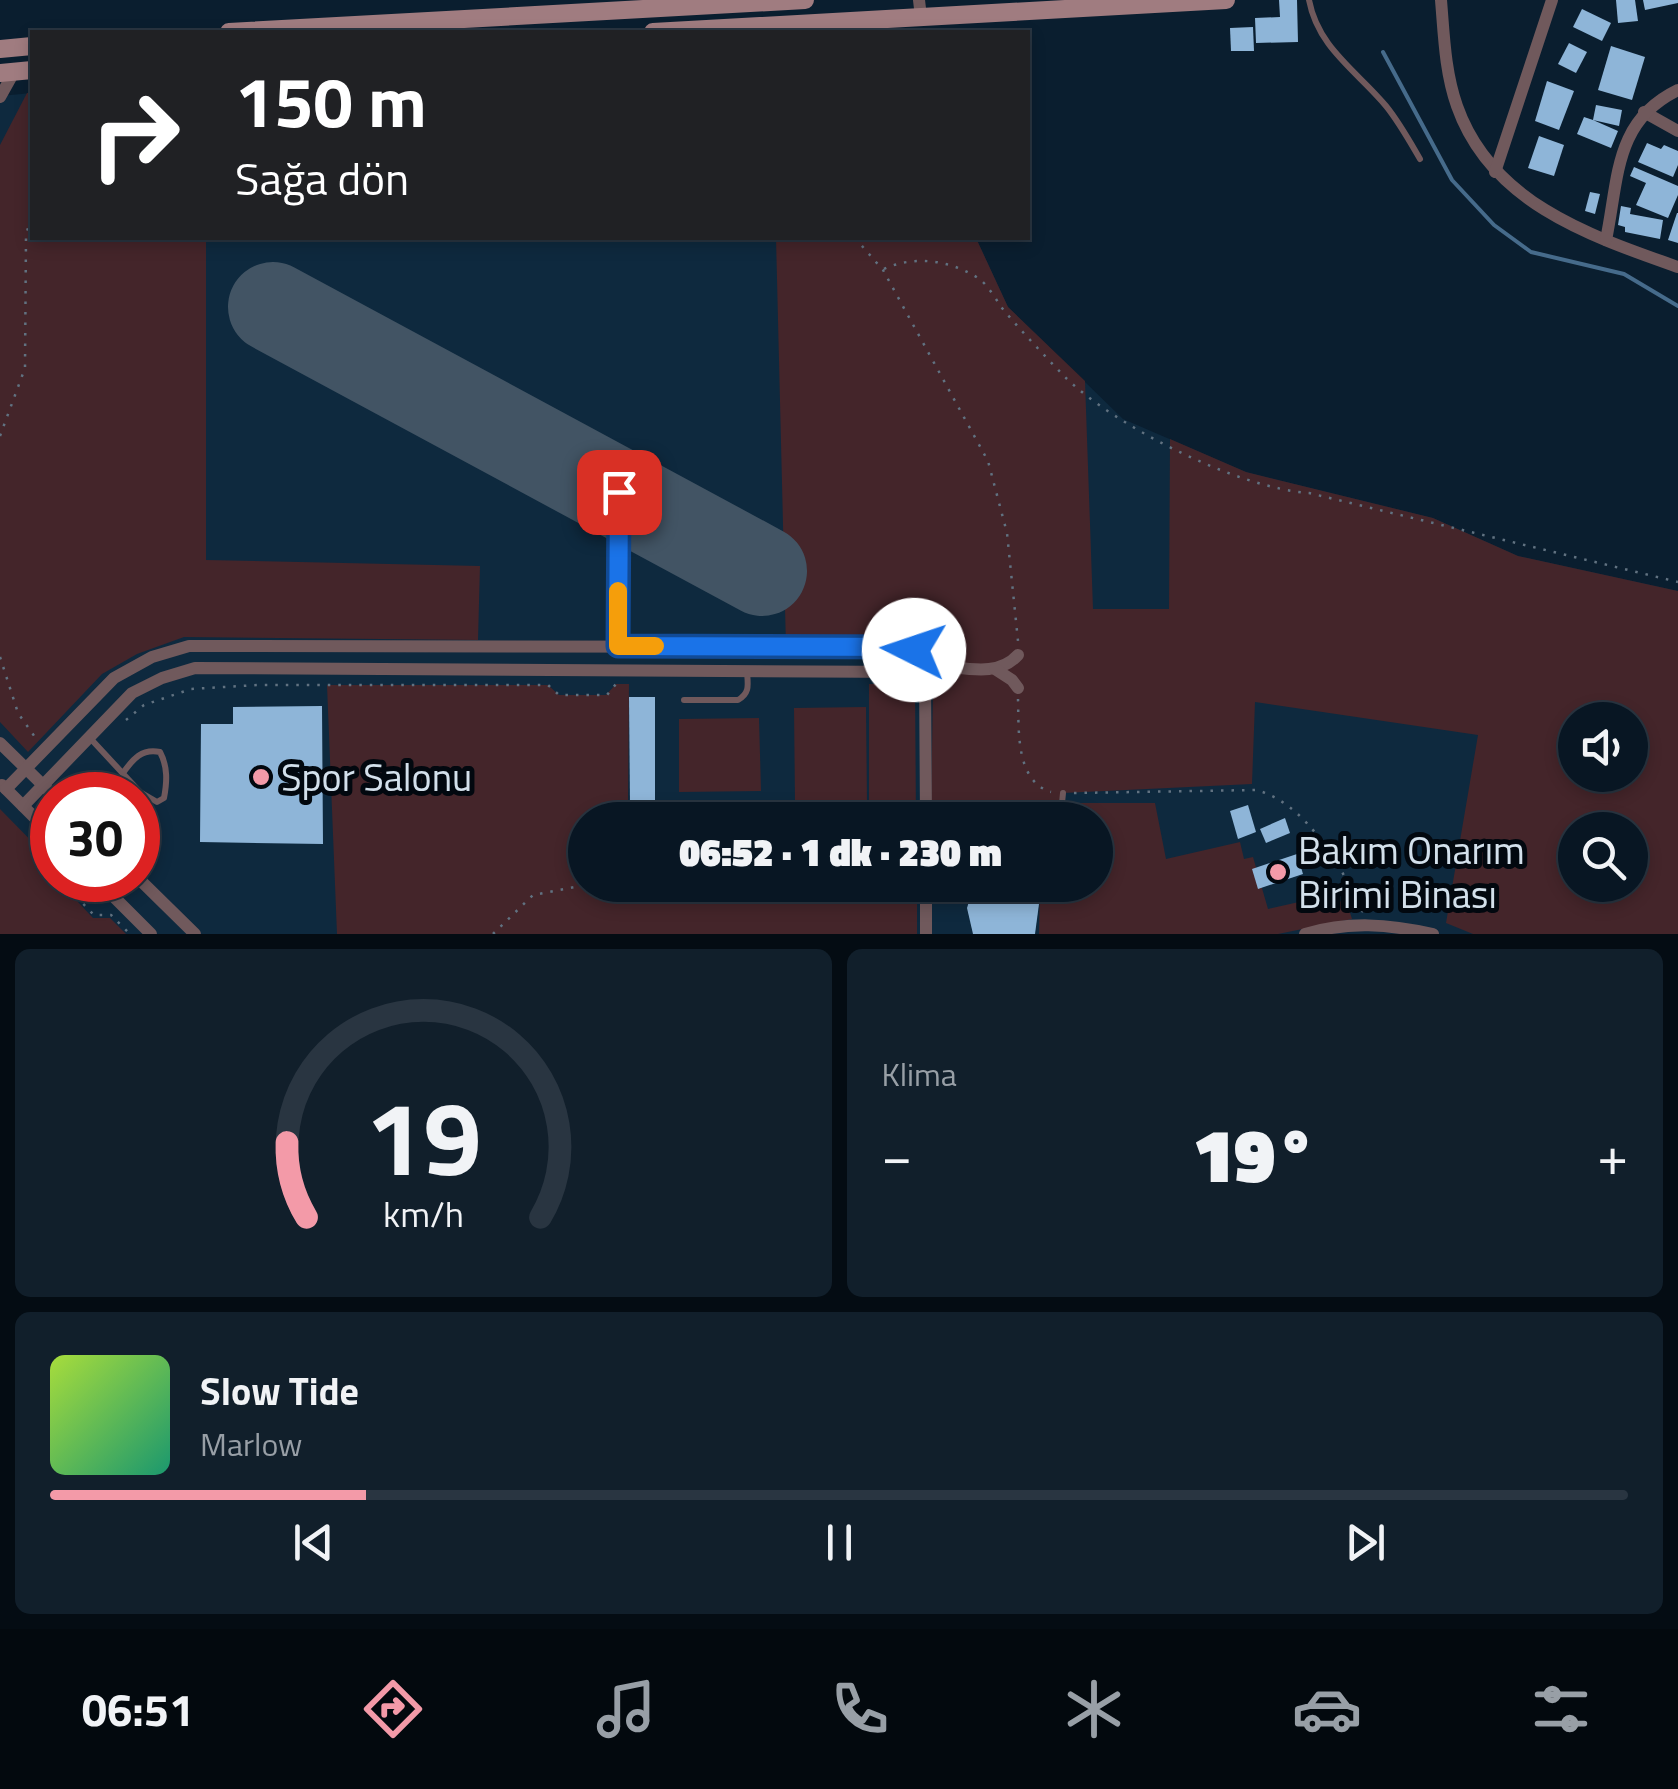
<!DOCTYPE html>
<html lang="tr">
<meta charset="utf-8">
<style>
:root{--surface:#081623;--page:#111f2b;--text:#f1f3f6;--muted:#989fa6;--line:#293541;--accent:#f39aa8}
body{margin:0;font-family:"Titillium Web",sans-serif;background:var(--page);color:var(--text);height:100vh;display:flex;flex-direction:column;font-size:38px;white-space:nowrap}
*{box-sizing:border-box;margin:0}
p{font-size:32px;color:var(--muted)}
.icon{flex:none;width:55px;height:55px;fill:none;stroke:currentColor;stroke-width:2;stroke-linecap:round;stroke-linejoin:round}
.map{position:relative;height:934px;overflow:hidden}
.drawer{display:flex;flex-direction:column;gap:15px;padding:15px;background:#040c13;flex:1}
.drawer>*{flex:none}
.guide{position:absolute;left:30px;top:30px;width:1000px;height:210px;border-radius:0px;box-shadow:0 5px 15px #0003,0 0 0 2px var(--line);background:#202124;color:#fff;overflow:hidden}
.tools{position:absolute;left:1558px;top:702px;display:grid;gap:20px}
.tools a{display:grid;place-items:center;width:90px;height:90px;border-radius:50%;background:var(--surface);box-shadow:0 5px 15px #0003,0 0 0 2px var(--line);font-size:50px}
.speed{position:absolute;left:30px;top:772px;display:flex;gap:20px;font-size:50px;font-weight:700;text-align:center}
.speed>*{display:grid;place-content:center;width:130px;height:130px;border-radius:50%;background:var(--surface);box-shadow:0 5px 15px #0003,0 0 0 2px var(--line);line-height:1}
.speed .limit{border:15px solid #d22;background:#fff;color:#111}
.pin{position:absolute;display:grid;place-items:center;width:85px;height:85px;color:#fff;margin:-42px;border-radius:20px;box-shadow:0 5px 15px #0006}
.me{position:absolute;width:110px;margin:-55px;rotate:274deg;stroke-linejoin:round;filter:drop-shadow(0 0 8px #0008)}
.turn{display:flex;align-items:center;gap:35px;height:210px;padding:0 40px;font-size:45px}
.turn .icon{width:130px;height:130px;stroke-width:2.5}
.turn b{display:block;font-size:70px;line-height:85px}
.big{font-size:75px;font-weight:800;line-height:1.1}
.drawer .widget{flex:1;display:flex;flex-direction:column;justify-content:center;gap:15px;min-width:0;padding:0 35px;border-radius:15px;background:var(--page)}
.drawer .dial{align-items:center;gap:0}
.dial svg{height:260px;overflow:visible;fill:none;stroke:var(--line);stroke-width:7;stroke-linecap:round;text-anchor:middle}
.dial text{fill:var(--text);stroke:none}
.song{display:flex;align-items:center;gap:30px}
.cover{width:120px;height:120px;border-radius:15px;background:linear-gradient(135deg,hsl(80 70% 55%),hsl(160 70% 35%))}
.played{height:10px;border-radius:5px;background:linear-gradient(90deg,var(--accent) 20%,var(--line) 20%)}
.keys{display:flex;justify-content:space-around;direction:ltr}
.heat{display:flex;justify-content:space-between;align-items:center;font-size:55px;direction:ltr}
.drawer .tiles{flex:1;display:grid;gap:15px;grid-template-columns:1fr 1fr}
.widget:last-child{grid-column:span 2}
.trip{position:absolute;left:568px;top:802px;width:545px;height:100px;border-radius:50px;background:var(--surface);box-shadow:0 5px 15px #0003,0 0 0 2px var(--line);font-weight:800;line-height:100px;text-align:center}
.tabs{display:flex;height:160px;justify-content:space-around;align-items:center;background:#03090e;color:var(--muted)}
.tabs .icon{width:70px;height:70px}
.tabs .selected{color:var(--accent)}
.tabs b{font-size:45px;color:var(--text)}
.map>svg:first-child{display:block}
.built{fill:#0e293e;fill-rule:evenodd}
.green{fill:#44252a;fill-rule:evenodd}
.lines{fill:none;stroke-linecap:round;stroke-linejoin:round}
.stream{stroke:#466b8b;stroke-width:4}
.runway{stroke:#425464;stroke-width:90}
.building{fill:#8eb5d8}
.path{stroke:#617281;stroke-width:2.5;stroke-dasharray:2.5 8;stroke-linecap:butt}
.service{stroke:#70595c;stroke-width:6}
.minor{stroke:#70595c;stroke-width:12}
.secondary{stroke:#a07c80;stroke-width:18}
.route-casing{stroke:#114b97;stroke-width:25}
.route{stroke:#1a73e8;stroke-width:18}
.slow{stroke:#f59e0b;stroke-width:18}
.poi-dot{fill:#f39aa8;stroke:#02080f;stroke-width:4}
.labels{text-anchor:middle;dominant-baseline:central;stroke-width:10;stroke-linejoin:round;paint-order:stroke}
.poi-label{font-size:38px;fill:#d3e0eb;stroke:#02080f;text-anchor:start}
</style>
<div class="map">
<svg width="1678" height="934" viewBox="0 0 1678 934">
<rect width="100%" height="100%" fill="#0a1e2f"/>
<path class="built" d="M 32,93 L 32,238 L 976,238 L 1008,307 L 1123,419 L 1246,472 L 1433,518 L 1518,556 L 1678,591 L 1678,934 L 0,934 L 0,96 ZM 1575,720 L 1630,720 L 1630,775 L 1575,775 ZM 52,795 L 138,795 L 138,880 L 52,880 ZM 585,820 L 1095,820 L 1095,885 L 585,885 ZM 1575,830 L 1630,830 L 1630,885 L 1575,885 Z"/>
<g class="green">
<path d="M 27,93 L 32,93 L 32,238 L 206,238 L 206,560 L 480,566 L 478,640 L 184,637 L 137,654 L 102,674 L 28,752 L 0,722 L 0,145 Z"/>
<path d="M 776,238 L 976,238 L 1008,307 L 1085,381 L 1093,609 L 1169,609 L 1170,439 L 1246,472 L 1433,518 L 1518,556 L 1678,591 L 1678,934 L 1473,934 L 1446,923 L 1478,735 L 1255,702 L 1252,784 L 1063,793 L 1047,820 L 931,820 L 933,684 L 951,683 L 949,640 L 786,647 ZM 1575,720 L 1630,720 L 1630,775 L 1575,775 ZM 1575,830 L 1630,830 L 1630,885 L 1575,885 Z"/>
<path d="M 616,684 L 629,684 L 628,807 L 668,806 L 668,820 L 585,820 L 585,885 L 917,885 L 917,934 L 337,934 L 327,685 L 548,685 L 559,695 L 606,695 Z"/>
<path d="M 869,684 L 915,684 L 916,820 L 869,820 Z"/>
<path d="M 866,707 L 867,801 L 795,802 L 794,708 Z"/>
<path d="M 759,718 L 761,791 L 679,792 L 679,719 Z"/>
<path d="M 1073,803 L 1155,803 L 1166,859 L 1240,842 L 1244,859 L 1253,857 L 1268,909 L 1330,895 L 1348,906 L 1352,919 L 1278,934 L 1039,934 L 1040,885 L 1095,885 L 1095,820 L 1059,820 Z"/>
<path d="M 0,809 L 52,862 L 52,880 L 61,880 L 61,884 L 93,918 L 110,918 L 126,934 L 0,934 Z"/>
<path d="M 865,809 L 865,820 L 763,820 L 763,810 Z"/>
<path d="M 758,810 L 759,820 L 680,820 L 680,813 Z"/>
</g>
<g class="lines">
<path class="stream" d="M 1383,52 L 1452,180 L 1494,225 L 1531,252 L 1624,274 L 1678,306"/>
<path class="runway" d="M 273,307 L 762,571"/>
</g>
<g class="building">
<path d="M 1279,0 L 1297,0 L 1298,42 L 1256,43 L 1255,18 L 1280,17 Z"/>
<path d="M 1616,0 L 1635,0 L 1638,21 L 1618,23 Z"/>
<path d="M 1643,0 L 1678,0 L 1678,3 L 1645,10 Z"/>
<path d="M 1582,9 L 1611,23 L 1602,41 L 1573,27 Z"/>
<path d="M 1253,27 L 1254,51 L 1231,51 L 1230,28 Z"/>
<path d="M 1569,43 L 1587,52 L 1576,73 L 1558,64 Z"/>
<path d="M 1611,46 L 1645,57 L 1632,100 L 1598,90 Z"/>
<path d="M 1547,81 L 1574,91 L 1559,130 L 1535,121 Z"/>
<path d="M 1596,105 L 1622,110 L 1619,126 L 1593,120 L 1618,131 L 1611,148 L 1577,134 L 1584,117 L 1593,120 Z"/>
<path d="M 1539,136 L 1564,145 L 1554,176 L 1528,168 Z"/>
<path d="M 1647,143 L 1661,149 L 1664,145 L 1678,151 L 1678,165 L 1673,177 L 1638,162 Z"/>
<path d="M 1634,167 L 1678,186 L 1678,195 L 1668,218 L 1636,205 L 1646,183 L 1630,176 Z"/>
<path d="M 1590,192 L 1600,194 L 1595,214 L 1585,211 Z"/>
<path d="M 1621,206 L 1631,208 L 1630,214 L 1663,220 L 1660,239 L 1625,232 L 1625,227 L 1618,225 Z"/>
<path d="M 1677,213 L 1678,213 L 1678,243 L 1668,240 Z"/>
<path d="M 629,697 L 655,697 L 655,806 L 630,805 Z"/>
<path d="M 322,706 L 323,844 L 200,842 L 201,724 L 233,724 L 233,707 Z"/>
<path d="M 1248,805 L 1256,832 L 1238,839 L 1230,811 Z"/>
<path d="M 1285,818 L 1290,833 L 1266,843 L 1260,829 Z"/>
<path d="M 1297,854 L 1303,874 L 1258,889 L 1252,869 Z"/>
<path d="M 974,885 L 1035,885 L 1039,904 L 1035,934 L 973,934 L 967,908 Z"/>
</g>
<g class="lines">
<g class="path">
<path d="M 855,238 L 883,270 L 988,461 L 1007,533 L 1018,641"/>
<path d="M 884,269 C 914,255 950,260 978,278 C 988,285 995,298 1002,308 C 1021,331 1043,354 1064,376 C 1114,426 1237,488 1309,493 L 1678,582"/>
<path d="M 0,436 L 25,368 L 26,236 L 32,211"/>
<path d="M 0,657 L 18,713 L 37,740"/>
<path d="M 1018,699 C 1019,729 1015,781 1051,792"/>
<path d="M 126,720 L 144,705 L 191,689 L 258,685 L 548,685 L 559,695 L 607,695 L 616,684"/>
<path d="M 1074,793 L 1256,790 C 1307,803 1343,870 1364,914"/>
<path d="M 664,820 L 668,806"/>
<path d="M 39,842 L 52,856"/>
<path d="M 64,880 L 65,885 L 94,915 L 111,915 L 130,934"/>
<path d="M 493,934 L 533,895 L 585,885"/>
</g>
<g class="service">
<path d="M 1309,0 C 1318,48 1357,71 1386,106 C 1399,122 1409,140 1420,159"/>
<path d="M 618,644 L 619,492"/>
<path d="M 684,700 L 738,700 C 750,693 748,685 747,672"/>
<path d="M 90,738 L 140,792 L 157,802 L 164,798 C 167,782 168,767 160,752 C 142,748 133,759 123,773"/>
<path d="M 1051,820 L 1062,803 L 1063,793"/>
</g>
<g class="minor">
<path d="M 919,0 L 921,17"/>
<path d="M 1441,0 C 1444,36 1445,72 1457,106 C 1491,203 1590,236 1678,267"/>
<path d="M 0,97 L 14,72"/>
<path d="M 1644,112 L 1678,131"/>
<path d="M 1495,172 L 1552,0"/>
<path d="M 1606,240 C 1619,177 1614,121 1678,90"/>
<circle cx="926" cy="661" r="15"/>
<path d="M 940,666 C 967,668 998,677 1018,655"/>
<path d="M 995,669 L 1012,680 L 1018,688"/>
<path d="M 925,676 L 926,820"/>
<path d="M 0,743 L 53,795"/>
<path d="M 2,785 L 52,835"/>
<path d="M 6,789 L 114,678 L 152,657 L 189,646 L 918,647"/>
<path d="M 23,806 L 132,693 L 162,678 L 195,668 L 916,672"/>
<path d="M 138,878 L 195,934"/>
<path d="M 97,880 L 151,934"/>
<path d="M 926,885 L 926,934"/>
<path d="M 1305,934 C 1349,921 1388,924 1433,934"/>
</g>
<g class="secondary">
<path d="M 229,32 L 805,0"/>
<path d="M 653,32 L 1226,0"/>
<path d="M 0,49 L 32,46"/>
<path d="M 0,73 L 32,70"/>
</g>
</g>
<g class="lines">
<g class="route-casing">
<path id="route" d="M 619,492 L 618,646 L 918,647 L 914,650"/>
</g>
<use href="#route" class="route"/>
<path class="slow" d="M 618,591 L 618,646 L 655,646"/>
</g>
<g class="poi-dot">
<circle cx="261" cy="777" r="10"/>
<circle cx="1278" cy="872" r="10"/>
</g>
<g class="labels">
<g class="poi-label">
<text x="281" y="777">Spor Salonu</text>
<text x="1298" y="850">Bakım Onarım<tspan x="1298" dy="44">Birimi Binası</tspan></text>
</g>
</g>
</svg>
<div class="tools">
<a><svg class="icon" aria-label="sound" viewBox="0 0 24 24"><path d="M4 9h4l5-4v14l-5-4H4zM17 9q2 3 0 6"/></svg></a>
<a><svg class="icon" aria-label="search" viewBox="0 0 24 24"><circle cx="10" cy="10" r="6"/><path d="M15 15l6 6"/></svg></a>
</div>
<div class="speed"><div class="limit">30</div></div>
<div class="pin" style="left:619px;top:492px;background:#d93025"><svg class="icon" aria-label="arrive" viewBox="0 0 24 24"><path d="M6 21V4h12l-3 4 3 4H6"/></svg></div>
<svg class="me" style="left:914px;top:650px" viewBox="-20 -20 40 40"><circle r="19" fill="#fff"/><path d="M0-13L10 11 0 6-10 11z" fill="#1a73e8"/></svg>
<div class="trip">06:52 · 1 dk · 230 m</div>
<div class="guide">
<div class="turn"><svg class="icon" aria-label="right" viewBox="0 0 24 24"><path d="M7 20v-9h11M14 6l5 5-5 5"/></svg><div><b>150 m</b>Sağa dön</div></div>
</div>
</div>
<section class="drawer">
<div class="tiles">
<div class="widget dial"><svg viewBox="0 0 100 80">
<path d="M14 69A42 42 0 1 1 86 69"/>
<path d="M14 69A42 42 0 0 1 8 46" stroke="#f39aa8"/>
<text x="50" y="56" font-size="32" font-weight="700">19</text>
<text x="50" y="72" font-size="11">km/h</text>
</svg></div>
<div class="widget"><p>Klima</p>
<div class="heat"><a>−</a><b class="big">19°</b><a>+</a></div>
</div>
<div class="widget">
<div class="song"><i class="cover"></i><div><b>Slow Tide</b><p>Marlow</p></div></div>
<div class="played"></div>
<div class="keys"><svg class="icon" aria-label="previous" viewBox="0 0 24 24"><path d="M18 5L8 12l10 7zM5 5v14"/></svg><svg class="icon" aria-label="pause" viewBox="0 0 24 24"><path d="M8 5v14M16 5v14"/></svg><svg class="icon" aria-label="next" viewBox="0 0 24 24"><path d="M6 5l10 7-10 7zM19 5v14"/></svg></div>
</div>
</div>
</section>
<nav class="tabs">
<b>06:51</b>
<svg class="icon selected" aria-label="directions" viewBox="0 0 24 24"><path d="M12 3l9 9-9 9-9-9zM9 14v-3h6M13 9l2 2-2 2"/></svg>
<svg class="icon" aria-label="music" viewBox="0 0 24 24"><path d="M9 18V5l10-2v13"/><circle cx="6" cy="18" r="3"/><circle cx="16" cy="16" r="3"/></svg>
<svg class="icon" aria-label="phone" viewBox="0 0 24 24"><path d="M5 4h4l2 5-3 2q2 4 5 5l2-3 5 2v4C11 20 4 13 5 4z"/></svg>
<svg class="icon" aria-label="climate" viewBox="0 0 24 24"><path d="M12 3v18M4 7l16 10M4 17L20 7"/></svg>
<svg class="icon" aria-label="car" viewBox="0 0 24 24"><path d="M5 17H2v-5l4-1 3-4h7l3 4 3 1v5h-3M9 17h6M6 11h13"/><circle cx="7" cy="17" r="2"/><circle cx="17" cy="17" r="2"/></svg>
<svg class="icon" aria-label="filters" viewBox="0 0 24 24"><path d="M4 7h16M4 17h16"/><circle cx="9" cy="7" r="2"/><circle cx="15" cy="17" r="2"/></svg>
</nav>
